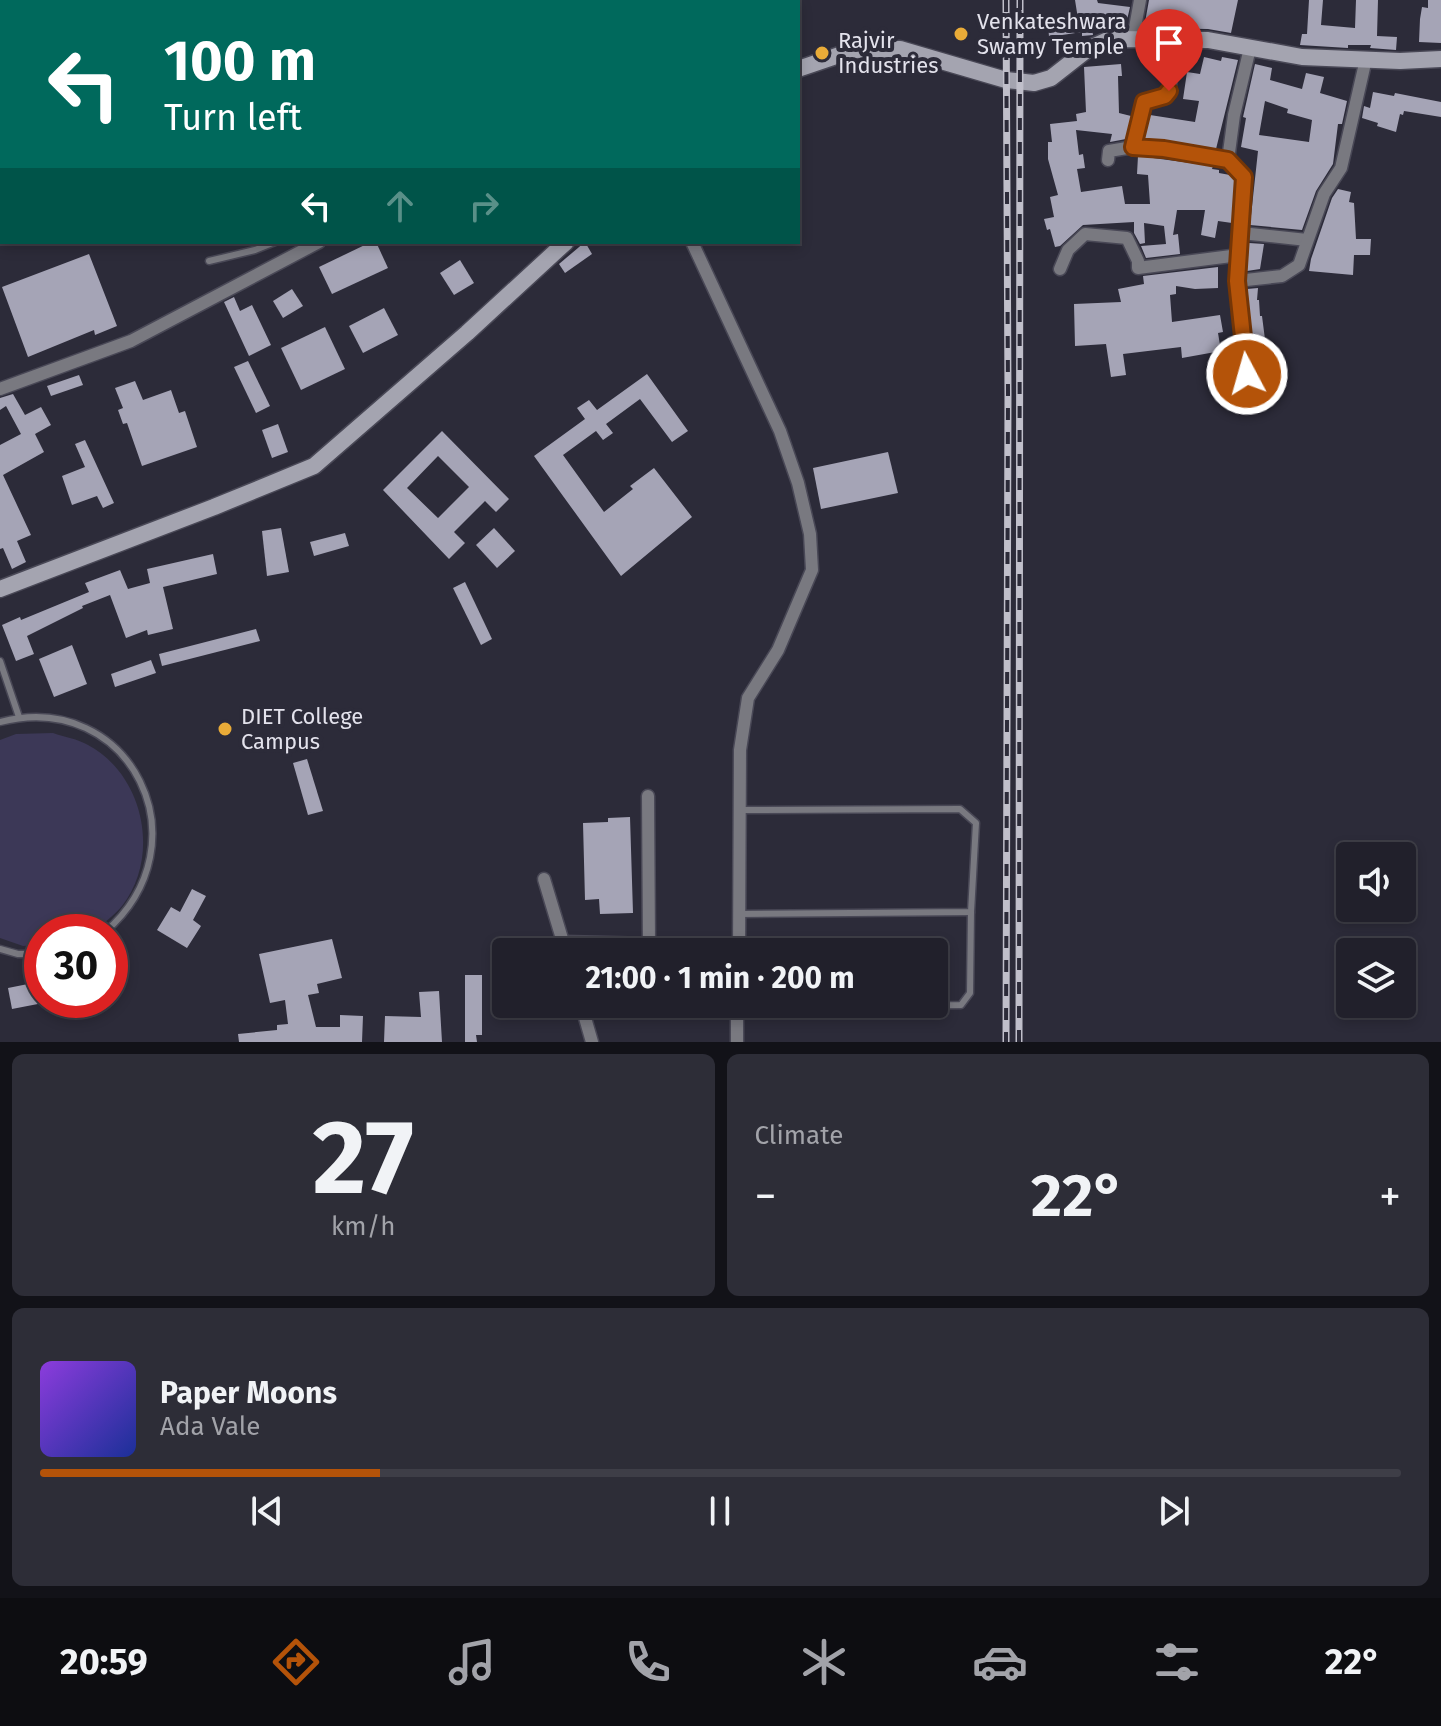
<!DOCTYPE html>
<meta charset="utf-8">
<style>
:root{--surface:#21202b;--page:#2d2d37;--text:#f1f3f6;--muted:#a2a3a9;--line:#3e3e47;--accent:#b45309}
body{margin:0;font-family:"Fira Sans",sans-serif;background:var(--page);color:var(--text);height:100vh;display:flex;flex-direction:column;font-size:30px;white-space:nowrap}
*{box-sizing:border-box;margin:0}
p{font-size:26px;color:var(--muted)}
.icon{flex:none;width:44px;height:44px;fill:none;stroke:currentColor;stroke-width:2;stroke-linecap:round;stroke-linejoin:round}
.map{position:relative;height:1042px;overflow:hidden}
.side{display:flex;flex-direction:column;gap:12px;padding:12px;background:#121218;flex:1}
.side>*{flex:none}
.banner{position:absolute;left:0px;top:0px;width:800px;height:244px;box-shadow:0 4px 12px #0003,0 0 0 2px var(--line);background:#00695c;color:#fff;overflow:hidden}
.tools{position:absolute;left:1336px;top:842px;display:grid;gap:16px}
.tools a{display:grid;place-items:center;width:80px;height:80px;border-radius:8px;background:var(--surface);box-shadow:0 4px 12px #0003,0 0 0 2px var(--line);font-size:40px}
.speed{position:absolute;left:24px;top:914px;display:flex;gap:16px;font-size:40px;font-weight:700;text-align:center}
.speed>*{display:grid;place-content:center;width:104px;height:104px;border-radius:50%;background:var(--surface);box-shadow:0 4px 12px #0003,0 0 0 2px var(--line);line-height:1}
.speed .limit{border:12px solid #d22;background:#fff;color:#111}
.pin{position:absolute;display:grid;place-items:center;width:68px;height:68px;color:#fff;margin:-82px -34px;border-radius:50% 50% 50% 0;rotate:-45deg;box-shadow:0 0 8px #0007}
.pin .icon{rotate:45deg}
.me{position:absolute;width:88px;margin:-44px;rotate:354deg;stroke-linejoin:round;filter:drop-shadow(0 0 6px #0008)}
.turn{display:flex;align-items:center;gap:28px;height:168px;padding:0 32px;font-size:36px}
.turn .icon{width:104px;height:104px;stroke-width:2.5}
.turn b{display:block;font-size:56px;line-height:68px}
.lanes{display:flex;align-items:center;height:76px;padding:0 32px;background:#0003;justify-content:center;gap:40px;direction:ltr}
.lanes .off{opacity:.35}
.big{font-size:60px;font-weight:700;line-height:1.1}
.side .card{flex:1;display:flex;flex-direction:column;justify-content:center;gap:12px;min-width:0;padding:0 28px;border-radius:12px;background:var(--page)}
.side .dial{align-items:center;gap:0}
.dial b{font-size:104px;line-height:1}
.song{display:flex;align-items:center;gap:24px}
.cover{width:96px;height:96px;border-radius:12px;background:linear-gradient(135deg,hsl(270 70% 55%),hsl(230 70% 35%))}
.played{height:8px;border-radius:4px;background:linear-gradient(90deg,var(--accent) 25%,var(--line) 25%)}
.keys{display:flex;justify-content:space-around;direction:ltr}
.heat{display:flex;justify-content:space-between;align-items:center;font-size:44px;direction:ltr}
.side .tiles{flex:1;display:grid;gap:12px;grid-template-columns:1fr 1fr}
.card:last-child{grid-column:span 2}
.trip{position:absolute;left:492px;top:938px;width:456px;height:80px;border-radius:8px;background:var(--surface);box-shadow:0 4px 12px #0003,0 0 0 2px var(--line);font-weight:700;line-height:80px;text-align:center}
.dock{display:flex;height:128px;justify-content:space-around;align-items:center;background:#0d0d11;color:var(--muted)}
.dock .icon{width:56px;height:56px}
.dock .current{color:var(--accent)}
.dock b{font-size:36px;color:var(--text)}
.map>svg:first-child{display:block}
.green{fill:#3c3857}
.building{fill:#a5a4b6;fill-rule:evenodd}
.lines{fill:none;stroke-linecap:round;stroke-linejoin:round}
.lane-casing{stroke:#494856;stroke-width:9}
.street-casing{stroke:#494856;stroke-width:15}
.secondary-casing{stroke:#494856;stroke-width:19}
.lane{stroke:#797980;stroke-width:6}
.street{stroke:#797980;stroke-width:12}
.secondary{stroke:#a4a4b0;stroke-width:16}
.rail-casing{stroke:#c0bfca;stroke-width:7}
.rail{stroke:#2c2b39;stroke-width:4;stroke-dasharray:12;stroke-linecap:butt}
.route-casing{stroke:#753606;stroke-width:20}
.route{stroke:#b45309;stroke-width:14}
.poi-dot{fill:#e9ab38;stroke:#2c2b39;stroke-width:3}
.labels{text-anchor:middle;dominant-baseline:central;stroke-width:8;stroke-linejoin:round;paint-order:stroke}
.poi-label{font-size:22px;fill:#e3e2ec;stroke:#2c2b39;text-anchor:start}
</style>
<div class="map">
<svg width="1441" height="1042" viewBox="0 0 1441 1042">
<rect width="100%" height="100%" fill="#2c2b39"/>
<path class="green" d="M 53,733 C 64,737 78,739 88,745 C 144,775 161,856 122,906 C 115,915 103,923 94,931 L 42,932 L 42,945 L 23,946 L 0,938 L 0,740 L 16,734 Z"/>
<g class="building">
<path d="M 1075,0 L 1097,0 L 1098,3 L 1130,7 L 1127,20 L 1090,16 L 1093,35 L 1082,36 L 1082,32 L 1049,37 L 1048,23 L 1078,19 Z"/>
<path d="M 1149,0 L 1238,0 L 1231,33 L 1208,29 L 1144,28 Z"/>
<path d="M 1309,0 L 1323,0 L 1321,25 L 1355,28 L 1356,0 L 1378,0 L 1377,36 L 1397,37 L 1396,50 L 1370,48 L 1371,45 L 1348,45 L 1348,48 L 1300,45 L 1302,34 L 1307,34 Z"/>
<path d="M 1428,0 L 1441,0 L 1441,43 L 1419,42 L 1420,19 L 1422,7 L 1428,8 Z"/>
<path d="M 1204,57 L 1221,61 L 1222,57 L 1238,60 L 1216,149 L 1144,139 L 1150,115 L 1195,122 L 1199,101 L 1183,99 L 1187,72 L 1200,74 Z"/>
<path d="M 1121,64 L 1122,76 L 1118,76 L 1119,113 L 1131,116 L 1126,139 L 1110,142 L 1112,134 L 1076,130 L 1079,155 L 1083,154 L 1085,168 L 1077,169 L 1081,192 L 1122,186 L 1125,204 L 1150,204 L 1148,175 L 1137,174 L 1138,156 L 1213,166 L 1212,169 L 1219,170 L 1219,173 L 1230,175 L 1235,180 L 1232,223 L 1218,221 L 1215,238 L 1201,235 L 1205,210 L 1177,210 L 1173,235 L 1178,234 L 1180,254 L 1146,258 L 1141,246 L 1166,244 L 1164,226 L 1144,223 L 1145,243 L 1140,244 L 1134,233 L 1134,222 L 1083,225 L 1060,246 L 1055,247 L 1050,229 L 1047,230 L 1044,219 L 1054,217 L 1050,197 L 1058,195 L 1048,159 L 1048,142 L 1052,142 L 1050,124 L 1077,121 L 1076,114 L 1086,112 L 1084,67 Z"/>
<path d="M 1255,64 L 1272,68 L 1270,80 L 1302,89 L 1306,73 L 1324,77 L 1320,93 L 1347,101 L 1342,124 L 1338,124 L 1333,164 L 1316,191 L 1302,230 L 1250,225 L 1258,151 L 1241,147 L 1246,118 L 1243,117 ZM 1265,101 L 1288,109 L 1287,113 L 1312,120 L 1309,142 L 1259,135 Z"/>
<path d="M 1373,92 L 1394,96 L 1395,93 L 1441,102 L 1441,117 L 1404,111 L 1403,115 L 1400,114 L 1396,132 L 1377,126 L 1378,123 L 1362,118 L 1364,106 L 1370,108 Z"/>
<path d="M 1338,189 L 1351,192 L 1349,202 L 1354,203 L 1356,239 L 1371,239 L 1370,255 L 1354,255 L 1353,275 L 1309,271 L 1311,259 L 1332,198 Z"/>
<path d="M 371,242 L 376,242 L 388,268 L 332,294 L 319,267 Z"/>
<path d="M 585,242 L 592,254 L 565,273 L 559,264 Z"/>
<path d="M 1249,243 L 1264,244 L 1260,269 L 1247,271 Z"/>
<path d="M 89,254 L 117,326 L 95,335 L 94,330 L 28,357 L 2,287 Z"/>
<path d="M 460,260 L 474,283 L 454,295 L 440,273 Z"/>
<path d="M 1218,267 L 1218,288 L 1195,289 L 1176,286 L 1176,294 L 1170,295 L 1172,322 L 1220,315 L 1223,332 L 1218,333 L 1221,351 L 1182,358 L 1181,347 L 1123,354 L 1126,375 L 1111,377 L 1106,344 L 1075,346 L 1074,304 L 1121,302 L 1118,289 L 1144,284 L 1143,276 Z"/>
<path d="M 1258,288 L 1257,300 L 1259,300 L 1260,316 L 1262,316 L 1267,355 L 1270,354 L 1272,372 L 1256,374 L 1247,289 Z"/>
<path d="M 292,289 L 303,306 L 283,318 L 273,301 Z"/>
<path d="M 234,297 L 240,311 L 252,305 L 271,345 L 249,356 L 224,302 Z"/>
<path d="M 384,308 L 398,335 L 363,353 L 349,326 Z"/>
<path d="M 325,327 L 345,369 L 301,390 L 281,348 Z"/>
<path d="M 248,361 L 270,406 L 256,413 L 234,367 Z"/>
<path d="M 647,374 L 688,431 L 672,442 L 640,399 L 606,424 L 613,433 L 603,440 L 596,431 L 563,455 L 604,512 L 633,489 L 630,486 L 654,468 L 692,517 L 621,576 L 534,456 L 585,419 L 577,408 L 589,400 L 597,410 Z"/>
<path d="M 79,375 L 83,385 L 51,396 L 47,386 Z"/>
<path d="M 135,381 L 143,400 L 171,390 L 179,413 L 185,411 L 197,447 L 142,466 L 127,423 L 123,424 L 118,410 L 123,408 L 115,388 Z"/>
<path d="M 13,394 L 25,415 L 41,407 L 51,425 L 35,434 L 44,452 L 3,475 L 31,535 L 17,541 L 26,562 L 12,569 L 3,548 L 0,549 L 0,445 L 21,434 L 6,406 L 0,410 L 0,398 Z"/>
<path d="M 278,424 L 288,452 L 272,458 L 262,430 Z"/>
<path d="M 442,431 L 509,499 L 496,512 L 485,501 L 454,532 L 465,543 L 449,559 L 383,490 ZM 438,456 L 469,487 L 438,518 L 407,488 Z"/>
<path d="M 85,440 L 114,503 L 103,508 L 97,496 L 72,505 L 62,476 L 85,467 L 75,444 Z"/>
<path d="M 888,452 L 898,493 L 821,509 L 813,468 Z"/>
<path d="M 281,528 L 289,572 L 267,576 L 262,531 Z"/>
<path d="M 494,528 L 515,551 L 497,568 L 476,545 Z"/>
<path d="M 345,533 L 349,546 L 314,556 L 310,542 Z"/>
<path d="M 213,554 L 217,574 L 163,587 L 173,629 L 148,635 L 147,630 L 126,638 L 110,595 L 82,606 L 83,608 L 27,636 L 34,654 L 16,661 L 2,625 L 20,617 L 21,620 L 89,592 L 85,583 L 120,570 L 128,589 L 150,583 L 147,569 Z"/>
<path d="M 465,582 L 492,639 L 481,645 L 453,588 Z"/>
<path d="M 256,629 L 260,641 L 162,666 L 159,654 Z"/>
<path d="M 72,645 L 87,684 L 54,697 L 39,659 Z"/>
<path d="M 151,660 L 156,673 L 115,687 L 111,674 Z"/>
<path d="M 307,759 L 323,811 L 308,815 L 293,763 Z"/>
<path d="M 630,817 L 633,913 L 600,914 L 599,899 L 585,900 L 583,823 L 608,822 L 608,818 Z"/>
<path d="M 192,889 L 206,896 L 193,920 L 201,926 L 187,948 L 157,930 L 171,907 L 180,912 Z"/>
<path d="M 332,939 L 342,978 L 317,984 L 319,993 L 308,995 L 316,1027 L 340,1027 L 340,1015 L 363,1016 L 362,1042 L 239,1042 L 238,1034 L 277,1030 L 277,1025 L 288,1024 L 285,1000 L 270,1003 L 259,954 Z"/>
<path d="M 465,975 L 482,975 L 482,1035 L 476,1035 L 477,1042 L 465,1042 Z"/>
<path d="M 38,982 L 43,1003 L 12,1009 L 8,988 Z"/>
<path d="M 439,991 L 442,1042 L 384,1042 L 385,1016 L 421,1017 L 419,992 Z"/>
</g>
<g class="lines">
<g class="lane-casing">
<g id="lane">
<path d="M 563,0 L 564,2"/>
<path d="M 209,261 L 255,250 L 275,242"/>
<path d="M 0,661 L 19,717"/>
<path d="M 0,722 C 131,688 207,844 105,932"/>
<path d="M 739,914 L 971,912 L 976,823 L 960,809 L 740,810"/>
<path d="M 0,949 L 18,954 L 42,954"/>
<path d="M 737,1007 L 961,1005 L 970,993 L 971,912"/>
</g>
</g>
<g class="street-casing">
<g id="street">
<path d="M 1133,39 L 1140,0"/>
<path d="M 1133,147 L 1164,149 L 1228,160 L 1244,177 L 1237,281 L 1247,374"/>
<path d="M 1108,160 L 1109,151 L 1133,147 L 1144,102 L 1165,96 L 1169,91 L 1178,40"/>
<path d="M 1228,160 L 1234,115 L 1250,48"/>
<path d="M 0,173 L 2,172"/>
<path d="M 1241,233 L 1307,240"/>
<path d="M 692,242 L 780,431 L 798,483 L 810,534 L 812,570 L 778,650 L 748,698 L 740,750 L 739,952"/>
<path d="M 1060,269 L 1068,250 L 1085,234 L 1127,238 L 1138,261 L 1138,268 L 1239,255"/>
<path d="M 1237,281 L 1282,276 L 1299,265 L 1324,194 L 1341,168 L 1366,59"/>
<path d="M 0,389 L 131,341 L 319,242"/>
<path d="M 648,796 L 649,944"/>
<path d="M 544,879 L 566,952"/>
<path d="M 563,942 L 739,946"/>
<path d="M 581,1004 L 592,1042"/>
<path d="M 737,1042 L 737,1004"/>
</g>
</g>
<g class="secondary-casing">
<g id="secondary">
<path d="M 798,69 L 854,50 L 900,49 L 1006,80 L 1034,83 L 1051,78 L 1088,49 L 1110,39 L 1208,40 L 1302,57 L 1400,61 L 1441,59"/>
<path d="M 0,589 L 214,507 L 314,466 L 467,333 L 566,242"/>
</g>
</g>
<use href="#lane" class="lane"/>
<use href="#street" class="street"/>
<use href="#secondary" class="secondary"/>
<g class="rail-casing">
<g id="rail">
<path d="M 1006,0 L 1008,394 L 1006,1042"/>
<path d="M 1019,1042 L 1020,0"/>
</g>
</g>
<use href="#rail" class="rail"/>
</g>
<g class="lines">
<g class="route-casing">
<path id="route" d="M 1169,91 L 1165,96 L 1144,102 L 1133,147 L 1164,149 L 1228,160 L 1244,177 L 1237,281 L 1247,374"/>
</g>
<use href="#route" class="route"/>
</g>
<g class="poi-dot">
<circle cx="961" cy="34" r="8"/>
<circle cx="822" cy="53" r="8"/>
<circle cx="225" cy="729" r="8"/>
</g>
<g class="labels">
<g class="poi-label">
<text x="977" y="21">Venkateshwara<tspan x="977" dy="25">Swamy Temple</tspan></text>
<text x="838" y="40">Rajvir<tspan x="838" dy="25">Industries</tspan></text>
<text x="241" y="716">DIET College<tspan x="241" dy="25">Campus</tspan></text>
</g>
</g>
</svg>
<div class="tools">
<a><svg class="icon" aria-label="sound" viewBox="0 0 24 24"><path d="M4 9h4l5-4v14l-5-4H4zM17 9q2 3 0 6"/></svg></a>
<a><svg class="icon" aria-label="layers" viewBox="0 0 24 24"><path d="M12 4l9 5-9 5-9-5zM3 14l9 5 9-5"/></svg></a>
</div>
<div class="speed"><div class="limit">30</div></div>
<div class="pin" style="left:1169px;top:91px;background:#d93025"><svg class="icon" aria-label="arrive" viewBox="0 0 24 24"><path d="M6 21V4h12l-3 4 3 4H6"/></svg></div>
<svg class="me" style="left:1247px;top:374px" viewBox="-20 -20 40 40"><circle r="17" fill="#b45309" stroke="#fff" stroke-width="3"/><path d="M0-11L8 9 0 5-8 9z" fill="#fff"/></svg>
<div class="trip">21:00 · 1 min · 200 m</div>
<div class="banner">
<div class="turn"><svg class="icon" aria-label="left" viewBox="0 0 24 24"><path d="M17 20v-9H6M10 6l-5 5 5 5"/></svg><div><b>100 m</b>Turn left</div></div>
<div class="lanes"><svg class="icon" aria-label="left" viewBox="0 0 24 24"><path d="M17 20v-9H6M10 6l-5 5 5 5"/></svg><svg class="icon off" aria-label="ahead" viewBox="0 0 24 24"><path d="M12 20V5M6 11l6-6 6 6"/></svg><svg class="icon off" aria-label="right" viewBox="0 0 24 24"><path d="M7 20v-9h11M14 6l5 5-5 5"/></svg></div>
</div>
</div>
<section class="side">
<div class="tiles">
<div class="card dial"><b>27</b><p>km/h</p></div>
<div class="card"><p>Climate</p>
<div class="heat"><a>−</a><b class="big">22°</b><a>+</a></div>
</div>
<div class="card">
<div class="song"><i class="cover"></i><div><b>Paper Moons</b><p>Ada Vale</p></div></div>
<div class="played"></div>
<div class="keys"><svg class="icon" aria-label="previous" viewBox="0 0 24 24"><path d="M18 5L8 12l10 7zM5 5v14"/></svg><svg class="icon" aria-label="pause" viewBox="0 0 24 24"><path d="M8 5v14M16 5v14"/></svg><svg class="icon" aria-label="next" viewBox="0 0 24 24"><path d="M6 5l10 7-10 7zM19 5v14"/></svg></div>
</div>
</div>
</section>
<nav class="dock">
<b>20:59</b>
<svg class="icon current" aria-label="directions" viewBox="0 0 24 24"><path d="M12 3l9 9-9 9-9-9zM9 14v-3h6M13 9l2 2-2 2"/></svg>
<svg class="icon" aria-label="music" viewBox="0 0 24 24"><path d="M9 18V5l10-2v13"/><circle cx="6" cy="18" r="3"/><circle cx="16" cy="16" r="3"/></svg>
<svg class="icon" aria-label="phone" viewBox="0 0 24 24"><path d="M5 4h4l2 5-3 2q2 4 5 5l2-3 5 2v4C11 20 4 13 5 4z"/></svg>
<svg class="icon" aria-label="climate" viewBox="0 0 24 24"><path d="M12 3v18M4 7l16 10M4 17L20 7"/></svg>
<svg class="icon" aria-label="car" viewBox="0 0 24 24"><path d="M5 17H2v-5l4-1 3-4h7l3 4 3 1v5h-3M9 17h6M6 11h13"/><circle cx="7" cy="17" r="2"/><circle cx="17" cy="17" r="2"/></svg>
<svg class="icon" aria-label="filters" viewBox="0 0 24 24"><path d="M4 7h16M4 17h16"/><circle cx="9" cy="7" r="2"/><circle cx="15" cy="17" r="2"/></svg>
<b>22°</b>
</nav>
